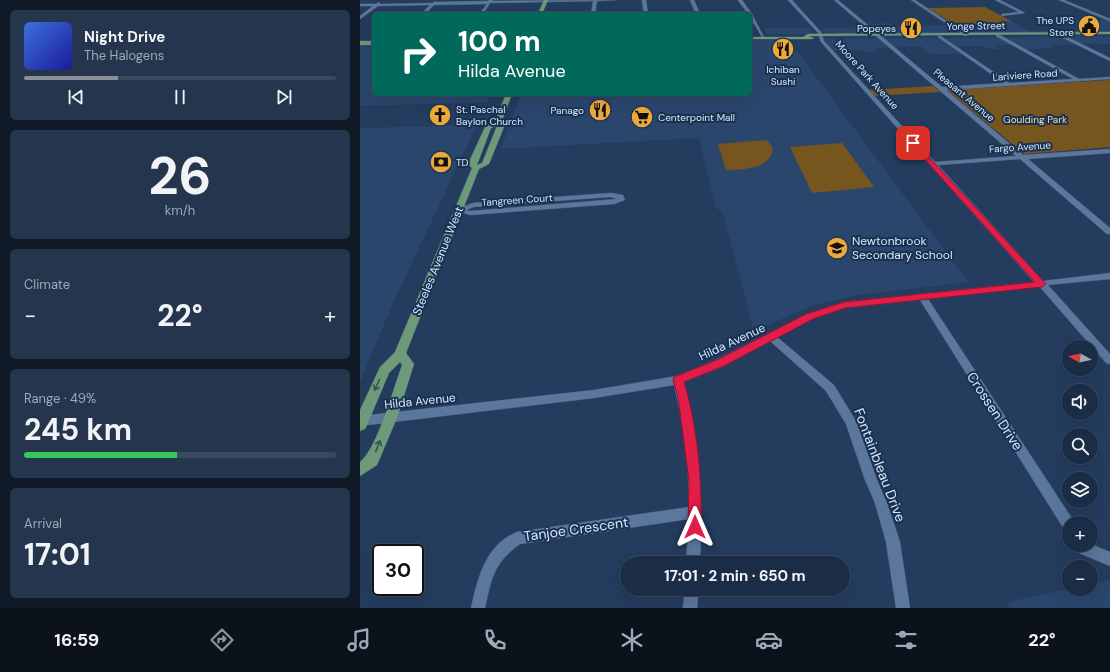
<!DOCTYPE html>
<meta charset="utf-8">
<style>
:root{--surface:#1b2d46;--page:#24354d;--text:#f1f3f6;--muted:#a0a8b3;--line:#39495f;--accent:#8c9099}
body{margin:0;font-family:"DM Sans",sans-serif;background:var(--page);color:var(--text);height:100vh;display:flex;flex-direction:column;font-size:15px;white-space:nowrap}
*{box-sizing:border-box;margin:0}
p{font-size:13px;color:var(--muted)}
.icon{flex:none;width:22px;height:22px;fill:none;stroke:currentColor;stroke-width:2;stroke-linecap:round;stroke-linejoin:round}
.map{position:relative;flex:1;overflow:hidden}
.details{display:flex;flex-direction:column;gap:10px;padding:10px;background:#0f1926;width:360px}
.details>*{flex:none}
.guide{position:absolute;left:12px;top:12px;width:380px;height:84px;border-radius:6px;box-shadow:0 4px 16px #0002,0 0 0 1px var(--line);background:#00695c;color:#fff;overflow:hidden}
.needle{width:26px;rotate:278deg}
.controls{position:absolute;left:702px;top:340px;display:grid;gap:8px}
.controls a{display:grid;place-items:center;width:36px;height:36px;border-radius:50%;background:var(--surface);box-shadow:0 4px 16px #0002,0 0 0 1px var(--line);font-size:20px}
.speed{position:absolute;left:12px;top:544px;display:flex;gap:8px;font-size:20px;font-weight:700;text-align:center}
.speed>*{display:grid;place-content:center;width:52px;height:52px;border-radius:50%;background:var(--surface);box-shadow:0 4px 16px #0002,0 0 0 1px var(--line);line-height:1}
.speed .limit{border:2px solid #111;border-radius:6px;background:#fff;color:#111}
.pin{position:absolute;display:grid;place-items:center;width:34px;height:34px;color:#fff;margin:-17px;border-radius:8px;box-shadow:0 2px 6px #0006}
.me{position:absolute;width:44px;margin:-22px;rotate:0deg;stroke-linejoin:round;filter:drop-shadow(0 0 3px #0008)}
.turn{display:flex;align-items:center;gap:14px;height:84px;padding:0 20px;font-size:18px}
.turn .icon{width:52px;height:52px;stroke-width:2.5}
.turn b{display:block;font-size:28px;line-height:34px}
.big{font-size:30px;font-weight:700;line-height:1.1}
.details .tile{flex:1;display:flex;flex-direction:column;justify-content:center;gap:6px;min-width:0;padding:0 14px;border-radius:6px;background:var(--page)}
.details .dial{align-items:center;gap:0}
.dial b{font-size:52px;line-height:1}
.song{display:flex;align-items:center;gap:12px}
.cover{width:48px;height:48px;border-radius:6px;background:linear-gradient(135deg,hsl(220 70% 55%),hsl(240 70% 35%))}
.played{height:4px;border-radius:2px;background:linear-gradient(90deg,var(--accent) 30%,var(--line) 30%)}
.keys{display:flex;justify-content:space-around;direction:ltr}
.heat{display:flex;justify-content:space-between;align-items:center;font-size:22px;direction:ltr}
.charge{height:6px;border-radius:3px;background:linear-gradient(90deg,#34c759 49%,var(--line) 0)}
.trip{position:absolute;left:260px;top:556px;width:230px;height:40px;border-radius:20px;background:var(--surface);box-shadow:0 4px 16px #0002,0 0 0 1px var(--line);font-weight:700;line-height:40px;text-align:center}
.menu{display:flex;height:64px;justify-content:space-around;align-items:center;background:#0b121c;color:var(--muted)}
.menu .icon{width:28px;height:28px}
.menu .current{color:var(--accent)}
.menu b{font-size:18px;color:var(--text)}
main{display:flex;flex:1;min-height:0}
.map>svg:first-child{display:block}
.built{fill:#2a466d}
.green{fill:#77551e}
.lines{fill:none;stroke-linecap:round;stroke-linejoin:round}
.minor-casing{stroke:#445976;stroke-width:1}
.major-casing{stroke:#445976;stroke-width:1}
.minor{fill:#5c779c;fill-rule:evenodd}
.major{fill:#6d9a78;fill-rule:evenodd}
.oneway{stroke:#33515d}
.route{fill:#e11d48;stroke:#92132f}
.labels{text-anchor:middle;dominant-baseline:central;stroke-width:4;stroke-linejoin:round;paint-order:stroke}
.far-poi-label{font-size:10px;fill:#d8e7fc;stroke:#1a3252;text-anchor:end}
.far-street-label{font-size:10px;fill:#d8e7fc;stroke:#1a3252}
.far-park-label{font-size:10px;fill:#fadbaf;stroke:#1a3252}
.poi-label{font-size:12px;fill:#d8e7fc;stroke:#1a3252;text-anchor:start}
.street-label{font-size:12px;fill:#d8e7fc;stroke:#1a3252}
.near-street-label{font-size:14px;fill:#d8e7fc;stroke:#1a3252}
</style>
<main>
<section class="details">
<div class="tile">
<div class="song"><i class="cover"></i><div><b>Night Drive</b><p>The Halogens</p></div></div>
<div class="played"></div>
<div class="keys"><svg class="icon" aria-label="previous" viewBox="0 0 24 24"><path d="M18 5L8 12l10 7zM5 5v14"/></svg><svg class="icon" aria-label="pause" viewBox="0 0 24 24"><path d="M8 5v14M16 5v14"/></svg><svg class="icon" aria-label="next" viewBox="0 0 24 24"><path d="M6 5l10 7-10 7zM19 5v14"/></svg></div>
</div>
<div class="tile dial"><b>26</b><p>km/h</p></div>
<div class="tile"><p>Climate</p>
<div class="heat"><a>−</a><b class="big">22°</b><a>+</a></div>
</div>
<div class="tile"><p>Range · 49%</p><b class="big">245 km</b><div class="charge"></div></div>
<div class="tile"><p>Arrival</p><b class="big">17:01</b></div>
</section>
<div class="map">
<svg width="750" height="608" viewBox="0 0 750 608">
<rect width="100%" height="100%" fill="#243c5e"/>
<g class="built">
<path d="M 748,20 L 750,21 L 750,31 L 735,31 L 712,21 Z"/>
<path d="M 643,21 L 651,21 L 671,32 L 608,33 L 593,24 L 647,24 Z"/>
<path d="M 530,23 L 534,26 L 585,25 L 597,33 L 467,34 L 461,28 L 502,27 L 500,24 Z"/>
<path d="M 404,28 L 450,28 L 452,34 L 406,34 Z"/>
<path d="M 750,36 L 750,44 L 689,45 L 693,48 L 661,50 L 652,45 L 636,46 L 640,49 L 629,49 L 624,46 L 597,46 L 608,54 L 570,54 L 561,46 L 514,49 L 516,52 L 503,52 L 500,50 L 473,51 L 464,39 Z"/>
<path d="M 428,39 L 608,282 L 493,296 L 454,305 L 394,331 L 363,214 L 355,206 L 339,138 L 141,149 L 161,94 L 390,94 L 390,40 Z"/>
<path d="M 0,46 L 14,47 L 14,94 L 131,94 L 128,102 L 0,106 Z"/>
<path d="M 117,125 L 33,303 L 0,382 L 0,128 Z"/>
<path d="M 750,580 L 750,608 L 650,608 L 647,602 L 709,589 L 731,589 L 731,584 Z"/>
</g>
<g class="green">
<path d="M 625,7 L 651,21 L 644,21 L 648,24 L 593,24 L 568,8 Z"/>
<path d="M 750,80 L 750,147 L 664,154 L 587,90 Z"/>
<path d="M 573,86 L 580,92 L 514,96 L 508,90 Z"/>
<path d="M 407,140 L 413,149 C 410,169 383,170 366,170 L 358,144 Z"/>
<path d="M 482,143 L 514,187 L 452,193 L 430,147 Z"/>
</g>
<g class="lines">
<g class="minor-casing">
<g id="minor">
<path d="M 129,0 L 133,0 L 132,1 L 256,0 L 237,1 L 235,14 L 231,14 L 233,1 L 130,3 L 123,14 L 119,14 L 127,4 L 74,5 L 65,14 L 61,14 L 70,5 L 18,6 L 0,19 L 0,16 L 13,6 L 0,6 L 0,4 L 16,4 L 19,2 L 20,4 L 73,3 L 75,1 L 76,2 L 128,1 Z"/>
<path d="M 282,0 L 286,0 L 288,14 L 284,14 Z"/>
<path d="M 330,0 L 334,0 L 340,14 L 336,14 Z"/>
<path d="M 378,0 L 382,0 L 392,14 L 405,39 L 403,39 L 390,17 L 390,14 L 388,14 Z"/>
<path d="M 428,0 L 432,0 L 461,32 L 464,41 L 575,162 L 656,156 L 474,0 L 478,0 L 582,87 L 644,83 L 578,37 L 579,35 L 650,83 L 713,79 L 636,36 L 636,34 L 638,34 L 719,79 L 750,77 L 750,79 L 586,90 L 663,155 L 750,149 L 750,153 L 668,159 L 750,228 L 750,234 L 747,234 L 660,159 L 578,165 L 683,281 L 750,273 L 750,279 L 688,285 L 750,354 L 750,364 L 746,363 L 679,286 L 568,299 L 715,523 L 709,523 L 709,531 L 704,529 L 560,300 L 485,308 L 453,318 L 417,337 L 474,385 L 497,423 L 517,480 L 527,503 L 540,542 L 550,608 L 536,608 L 526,542 L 515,503 L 505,480 L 486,424 L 466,391 L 410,341 L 364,366 L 324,382 C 340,442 343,501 340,563 L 326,563 L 329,519 L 160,544 C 133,564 132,577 125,608 L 111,608 C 118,578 125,545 157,532 L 329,507 C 329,465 324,425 314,385 L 234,398 L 0,426 L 0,416 L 234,390 L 317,376 L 356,360 L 447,314 L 484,302 L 674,282 L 461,42 L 458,33 Z"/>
<path d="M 551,0 L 555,0 L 608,35 L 605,36 Z"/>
<path d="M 635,0 L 640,0 L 665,13 L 641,16 L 642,14 L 659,12 Z"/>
<path d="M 699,0 L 704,0 L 750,19 L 750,21 Z"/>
<path d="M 697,33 L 699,33 L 750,58 L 750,61 L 697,35 Z"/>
<path d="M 251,193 L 263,195 L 265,200 L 254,204 L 110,215 L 95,210 L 113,203 ZM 251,197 L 257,199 L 110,211 L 106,210 L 114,207 Z"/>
<path d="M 731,544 L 750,552 L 750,566 L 719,553 L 715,545 Z"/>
<path d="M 325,589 L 339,589 L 337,608 L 323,608 Z"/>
</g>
</g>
<g class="major-casing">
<g id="major">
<path d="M 184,0 L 188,0 L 182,14 L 178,14 Z"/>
<path d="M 750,32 L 750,34 L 449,36 L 454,38 L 452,39 L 390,39 L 390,37 L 443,37 L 448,34 Z"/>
<rect x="0" y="41" width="14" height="4"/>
<path d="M 146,94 L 152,94 L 141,123 L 144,127 L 129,164 L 119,169 L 46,353 L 54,364 L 37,418 L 17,465 L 0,476 L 0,462 C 17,449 34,387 42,365 L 40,362 L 29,373 L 7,425 L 5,429 L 0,431 L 0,410 L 20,367 L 35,352 L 112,168 L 108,164 L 125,127 L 135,122 ZM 137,126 L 122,163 L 117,165 L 131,128 Z"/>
</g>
</g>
<use href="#minor" class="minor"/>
<use href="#major" class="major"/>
</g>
<defs><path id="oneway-shaft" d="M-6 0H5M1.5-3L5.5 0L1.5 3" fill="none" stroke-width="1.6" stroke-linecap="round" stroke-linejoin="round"/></defs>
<g class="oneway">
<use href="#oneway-shaft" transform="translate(17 385) rotate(114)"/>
<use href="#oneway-shaft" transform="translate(18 446) rotate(-67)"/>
</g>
<path class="route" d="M 551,142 L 555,142 L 686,284 L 682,287 L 485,308 L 453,319 L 364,366 L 324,382 C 338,429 342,479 341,527 L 339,532 L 335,534 L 330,532 L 328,527 L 329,481 L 318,397 L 313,380 L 314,377 L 357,360 L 446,314 L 484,302 L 675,282 L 551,144 Z"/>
<defs>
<g id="civic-disc" transform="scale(1.15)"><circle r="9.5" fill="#eba939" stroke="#1a3252"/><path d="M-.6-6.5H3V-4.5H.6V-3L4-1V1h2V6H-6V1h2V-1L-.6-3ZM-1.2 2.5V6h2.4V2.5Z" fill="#111"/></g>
<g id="restaurant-disc" transform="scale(1.15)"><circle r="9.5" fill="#eba939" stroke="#1a3252"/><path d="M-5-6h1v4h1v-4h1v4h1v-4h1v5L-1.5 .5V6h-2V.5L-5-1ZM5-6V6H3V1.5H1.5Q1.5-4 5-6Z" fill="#111"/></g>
<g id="church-disc" transform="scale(1.15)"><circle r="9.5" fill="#eba939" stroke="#1a3252"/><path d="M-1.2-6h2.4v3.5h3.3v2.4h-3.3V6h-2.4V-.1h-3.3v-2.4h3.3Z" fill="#111"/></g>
<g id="supermarket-disc" transform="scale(1.15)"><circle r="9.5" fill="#eba939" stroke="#1a3252"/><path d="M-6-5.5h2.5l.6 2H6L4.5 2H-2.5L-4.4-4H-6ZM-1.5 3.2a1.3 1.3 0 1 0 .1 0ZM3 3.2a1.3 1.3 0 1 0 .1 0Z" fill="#111"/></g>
<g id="bank-disc" transform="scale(1.15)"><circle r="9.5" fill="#eba939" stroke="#1a3252"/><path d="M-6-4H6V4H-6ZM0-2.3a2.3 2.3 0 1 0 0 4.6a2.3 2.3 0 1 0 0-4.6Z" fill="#111"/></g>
<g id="school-disc" transform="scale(1.15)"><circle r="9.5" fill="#eba939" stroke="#1a3252"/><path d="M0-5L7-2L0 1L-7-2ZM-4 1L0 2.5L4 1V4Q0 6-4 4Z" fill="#111"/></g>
</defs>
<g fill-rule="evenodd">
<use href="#civic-disc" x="729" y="26"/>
<use href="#restaurant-disc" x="551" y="28"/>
<use href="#restaurant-disc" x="423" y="49"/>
<use href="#restaurant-disc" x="240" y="110"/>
<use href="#church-disc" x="80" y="115"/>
<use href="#supermarket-disc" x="282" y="117"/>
<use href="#bank-disc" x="81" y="162"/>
<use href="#school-disc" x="477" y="248"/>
</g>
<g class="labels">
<g class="far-poi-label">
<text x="714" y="20">The UPS<tspan x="714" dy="12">Store</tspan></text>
<text x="536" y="28">Popeyes</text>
<text x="423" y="69" text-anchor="middle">Ichiban<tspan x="423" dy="12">Sushi</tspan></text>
<text x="96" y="109" text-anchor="start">St. Paschal<tspan x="96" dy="12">Baylon Church</tspan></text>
<text x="224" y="110">Panago</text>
<text x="298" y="117" text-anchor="start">Centerpoint Mall</text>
<text x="96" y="162" text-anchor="start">TD</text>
</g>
<g class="far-street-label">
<text transform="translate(616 26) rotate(-1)">Yonge Street</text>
<text transform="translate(507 75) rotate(48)">Moore Park Avenue</text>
<text transform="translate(665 75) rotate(-4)">Lariviere Road</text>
<text transform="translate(604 95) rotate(40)">Pleasant Avenue</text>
<text transform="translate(660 147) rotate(-4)">Fargo Avenue</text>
<text transform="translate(157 200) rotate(-4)">Tangreen Court</text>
</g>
<g class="far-park-label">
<text x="675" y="119">Goulding Park</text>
</g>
<g class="poi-label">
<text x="492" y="241">Newtonbrook<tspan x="492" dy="14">Secondary School</tspan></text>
</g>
<g class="street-label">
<text transform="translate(78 261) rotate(-68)">Steeles Avenue West</text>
<text transform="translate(372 342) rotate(-25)">Hilda Avenue</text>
<text transform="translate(60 401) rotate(-6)">Hilda Avenue</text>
</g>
<g class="near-street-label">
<text transform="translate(635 411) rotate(57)">Crossen Drive</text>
<text transform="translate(520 465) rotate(69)">Fontainbleau Drive</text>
<text transform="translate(216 529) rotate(-8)">Tanjoe Crescent</text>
</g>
</g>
</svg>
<div class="controls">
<a><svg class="needle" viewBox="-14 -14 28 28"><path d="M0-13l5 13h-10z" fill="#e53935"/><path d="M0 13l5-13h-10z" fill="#a0a8b3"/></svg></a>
<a><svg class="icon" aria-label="sound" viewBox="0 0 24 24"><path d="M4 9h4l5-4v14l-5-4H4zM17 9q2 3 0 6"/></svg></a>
<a><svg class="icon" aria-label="search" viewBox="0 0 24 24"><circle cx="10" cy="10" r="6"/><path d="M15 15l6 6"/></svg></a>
<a><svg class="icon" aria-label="layers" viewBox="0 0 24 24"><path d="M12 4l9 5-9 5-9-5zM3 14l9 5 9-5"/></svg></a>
<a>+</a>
<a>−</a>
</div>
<div class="speed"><div class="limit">30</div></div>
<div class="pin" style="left:553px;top:143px;background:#d93025"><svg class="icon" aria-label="arrive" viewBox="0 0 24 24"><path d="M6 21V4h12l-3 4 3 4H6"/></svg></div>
<svg class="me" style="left:335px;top:527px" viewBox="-20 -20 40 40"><path d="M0-17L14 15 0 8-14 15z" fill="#e11d48" stroke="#fff" stroke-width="4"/></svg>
<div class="trip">17:01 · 2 min · 650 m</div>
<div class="guide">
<div class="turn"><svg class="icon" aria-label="right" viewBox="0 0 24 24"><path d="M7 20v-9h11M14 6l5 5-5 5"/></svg><div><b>100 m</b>Hilda Avenue</div></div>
</div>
</div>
</main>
<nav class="menu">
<b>16:59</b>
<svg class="icon current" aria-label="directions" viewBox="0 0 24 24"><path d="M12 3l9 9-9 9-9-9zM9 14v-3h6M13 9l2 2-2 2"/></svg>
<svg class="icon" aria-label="music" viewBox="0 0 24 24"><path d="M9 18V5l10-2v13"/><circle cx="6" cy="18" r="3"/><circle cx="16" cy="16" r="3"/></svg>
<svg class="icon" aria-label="phone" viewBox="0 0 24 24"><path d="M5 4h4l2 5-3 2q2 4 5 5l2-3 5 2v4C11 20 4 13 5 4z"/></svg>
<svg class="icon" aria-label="climate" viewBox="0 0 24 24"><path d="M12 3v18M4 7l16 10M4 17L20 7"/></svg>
<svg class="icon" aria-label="car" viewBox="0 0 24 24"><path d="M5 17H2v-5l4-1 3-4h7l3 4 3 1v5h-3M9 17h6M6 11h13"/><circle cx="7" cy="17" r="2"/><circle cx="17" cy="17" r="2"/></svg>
<svg class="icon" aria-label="filters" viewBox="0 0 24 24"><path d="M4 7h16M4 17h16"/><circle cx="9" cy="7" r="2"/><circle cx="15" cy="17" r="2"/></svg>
<b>22°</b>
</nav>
